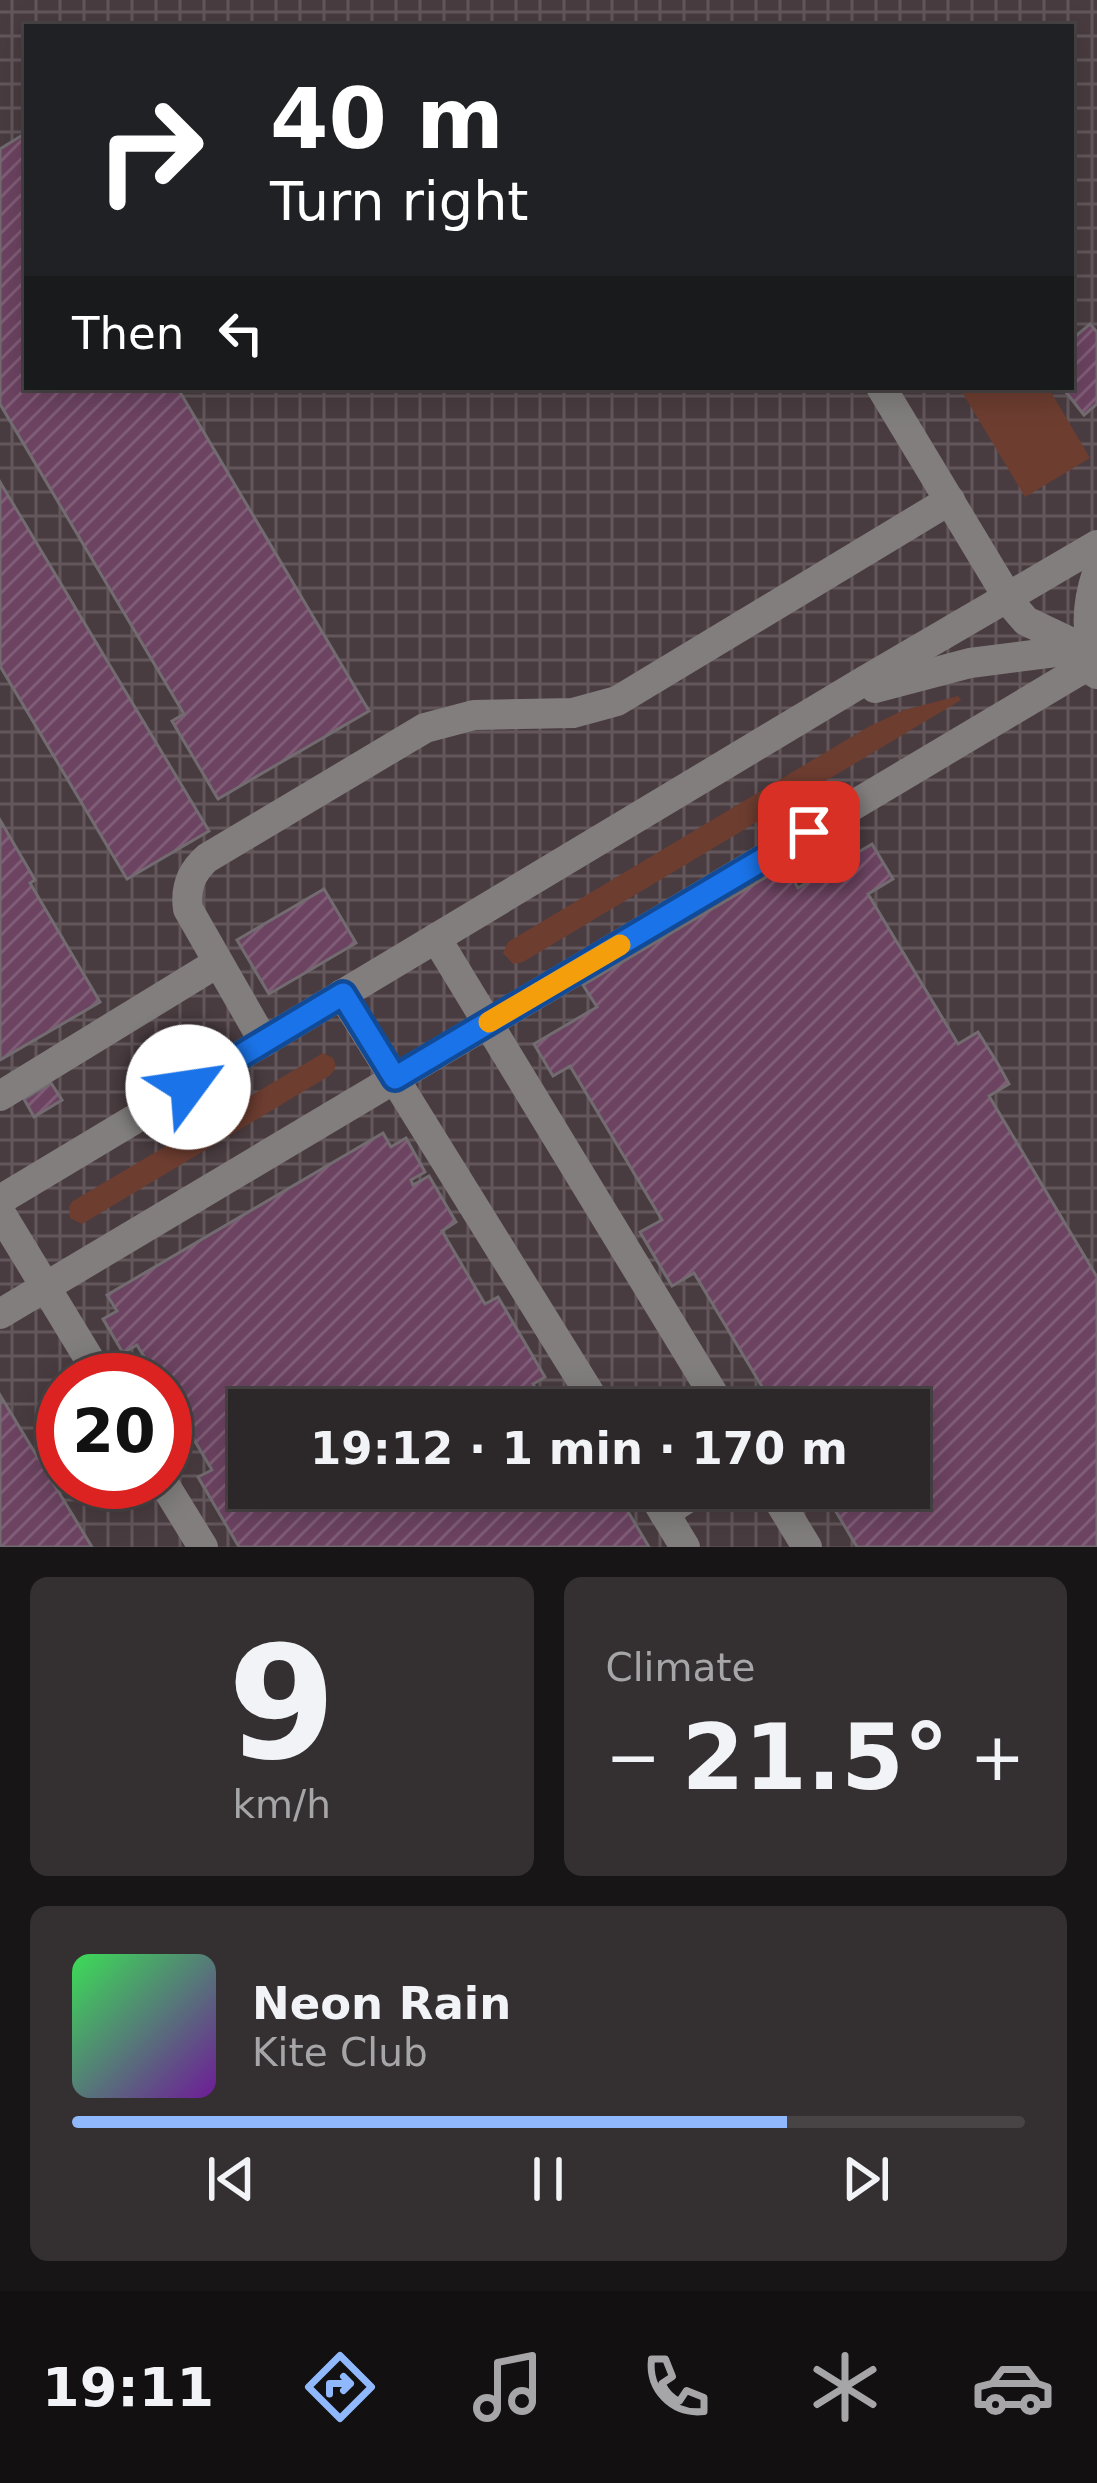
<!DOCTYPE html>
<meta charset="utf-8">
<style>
:root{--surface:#2c2728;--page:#342f30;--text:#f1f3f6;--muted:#a6a5a8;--line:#484445;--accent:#8fb8fd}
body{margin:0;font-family:"DejaVu Sans",sans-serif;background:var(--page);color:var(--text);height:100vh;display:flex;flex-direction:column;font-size:45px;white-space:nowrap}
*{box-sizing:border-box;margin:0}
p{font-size:39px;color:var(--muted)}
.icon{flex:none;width:66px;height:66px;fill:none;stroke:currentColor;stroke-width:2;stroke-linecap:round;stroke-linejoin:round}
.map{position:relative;height:1547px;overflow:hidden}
.sheet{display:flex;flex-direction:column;gap:30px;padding:30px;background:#181516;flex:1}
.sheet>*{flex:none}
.top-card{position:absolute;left:24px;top:24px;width:1050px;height:366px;border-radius:0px;box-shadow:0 6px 30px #0003,0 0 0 3px var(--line);background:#202124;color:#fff;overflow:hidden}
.speed{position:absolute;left:36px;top:1353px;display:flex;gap:24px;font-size:60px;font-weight:700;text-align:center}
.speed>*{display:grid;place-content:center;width:156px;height:156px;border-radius:50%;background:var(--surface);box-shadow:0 6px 30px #0003,0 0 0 3px var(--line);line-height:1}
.speed .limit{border:18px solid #d22;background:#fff;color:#111}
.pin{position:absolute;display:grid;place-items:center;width:102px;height:102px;color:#fff;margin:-51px;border-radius:24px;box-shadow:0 6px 18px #0006}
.me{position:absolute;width:132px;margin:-66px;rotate:59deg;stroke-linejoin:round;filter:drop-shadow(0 0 9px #0008)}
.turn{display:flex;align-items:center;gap:42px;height:252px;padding:0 48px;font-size:54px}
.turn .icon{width:156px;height:156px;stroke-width:2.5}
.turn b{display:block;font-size:84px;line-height:102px}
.then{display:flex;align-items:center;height:114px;padding:0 48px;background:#0003;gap:24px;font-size:45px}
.big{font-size:90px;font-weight:600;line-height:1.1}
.sheet .tile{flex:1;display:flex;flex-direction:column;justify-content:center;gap:18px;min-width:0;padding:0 42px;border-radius:18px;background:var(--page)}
.sheet .dial{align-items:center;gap:0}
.dial b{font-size:156px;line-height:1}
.song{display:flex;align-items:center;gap:36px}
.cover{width:144px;height:144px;border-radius:18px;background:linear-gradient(135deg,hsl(130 70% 55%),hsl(280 70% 35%))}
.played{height:12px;border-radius:6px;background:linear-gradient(90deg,var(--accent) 75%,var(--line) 75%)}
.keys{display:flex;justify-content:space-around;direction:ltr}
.heat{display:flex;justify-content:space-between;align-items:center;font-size:66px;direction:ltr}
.sheet .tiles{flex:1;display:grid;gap:30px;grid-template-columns:1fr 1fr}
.tile:last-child{grid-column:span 2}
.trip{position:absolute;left:228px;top:1389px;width:702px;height:120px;border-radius:0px;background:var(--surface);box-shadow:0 6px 30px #0003,0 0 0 3px var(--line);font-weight:600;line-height:120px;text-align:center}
.tabs{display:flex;height:192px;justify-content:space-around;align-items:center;background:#121010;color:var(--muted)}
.tabs .icon{width:84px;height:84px}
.tabs .selected{color:var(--accent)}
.tabs b{font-size:54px;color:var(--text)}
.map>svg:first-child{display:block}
.industrial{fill:url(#industrial-grid);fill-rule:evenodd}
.green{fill:#6d3d30}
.building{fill:url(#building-hatch);stroke:#726c70;stroke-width:3}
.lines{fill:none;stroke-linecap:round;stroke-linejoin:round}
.minor{stroke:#827e7e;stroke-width:30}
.route-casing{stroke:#114b97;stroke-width:30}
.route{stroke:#1a73e8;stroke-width:21}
.slow{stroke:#f59e0b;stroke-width:21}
</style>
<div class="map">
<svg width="1097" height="1547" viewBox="0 0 1097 1547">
<defs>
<pattern id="industrial-grid" width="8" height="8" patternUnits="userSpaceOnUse" patternTransform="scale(3)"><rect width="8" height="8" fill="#493c40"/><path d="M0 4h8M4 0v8" fill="none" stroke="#63575b"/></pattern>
<pattern id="building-hatch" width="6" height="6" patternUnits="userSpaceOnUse" patternTransform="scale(3)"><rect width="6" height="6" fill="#6c4361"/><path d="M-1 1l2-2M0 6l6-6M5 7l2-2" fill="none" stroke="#805d77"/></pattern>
</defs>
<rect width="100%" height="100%" fill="#3b3436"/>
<path class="industrial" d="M 0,0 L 1097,0 L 1097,1547 L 0,1547 ZM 27,27 L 1071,27 L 1071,387 L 27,387 ZM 63,1380 L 165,1380 L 165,1482 L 63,1482 ZM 249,1410 L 909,1410 L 909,1488 L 249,1488 Z"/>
<g class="green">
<path d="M 959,387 L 1048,387 L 1090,458 L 1025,497 Z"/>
<path d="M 958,696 L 961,700 L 523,962 L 513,964 L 503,953 L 508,942 L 868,727 L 904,710 Z"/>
<path d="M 323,1053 L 333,1058 C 337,1066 336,1070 329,1076 L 82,1224 L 70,1218 L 69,1206 L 73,1201 Z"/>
</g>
<g class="building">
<path d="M 26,133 L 27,387 L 177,387 L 369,711 L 218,799 L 172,721 L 184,714 L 0,404 L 0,149 Z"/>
<path d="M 1090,324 L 1097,332 L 1097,404 L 1084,415 L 1062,387 L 1071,387 L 1071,340 Z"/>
<path d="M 0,482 L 209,831 L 127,879 L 0,666 Z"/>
<path d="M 0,820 L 35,880 L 30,883 L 100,1002 L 0,1060 Z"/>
<path d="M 872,844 L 893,879 L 868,894 L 958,1044 L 978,1032 L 998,1064 L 1009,1084 L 989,1096 L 1097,1277 L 1097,1547 L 857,1547 L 822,1488 L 909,1488 L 909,1410 L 776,1410 L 694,1273 L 672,1286 L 640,1232 L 662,1220 L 570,1066 L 553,1076 L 534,1044 L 597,1007 L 583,985 L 785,866 L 798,888 Z"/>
<path d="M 324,889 L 356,943 L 269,994 L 237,940 Z"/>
<path d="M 51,1083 L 62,1100 L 34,1117 L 24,1099 Z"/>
<path d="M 383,1133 L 391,1147 L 406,1138 L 425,1172 L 411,1180 L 413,1185 L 429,1176 L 456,1222 L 442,1231 L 485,1304 L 498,1297 L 545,1377 L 533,1384 L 548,1410 L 249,1410 L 249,1488 L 595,1488 L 598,1493 L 614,1488 L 649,1547 L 239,1547 L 198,1477 L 212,1470 L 165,1391 L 165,1380 L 158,1380 L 137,1345 L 123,1353 L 103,1319 L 117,1311 L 107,1295 Z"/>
<path d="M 0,1395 L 92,1547 L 0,1547 Z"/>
</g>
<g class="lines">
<g class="minor">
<path d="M 881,387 L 1013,606 L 1026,621 L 1068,641 L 1097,674"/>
<path d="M 1097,573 C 1087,603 1085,635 1097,664"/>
<path d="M 875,688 L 970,663 L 1087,648"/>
<path d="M 436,938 L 723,1410"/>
<path d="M 342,994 L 600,1410"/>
<path d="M 264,1042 L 188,909 C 185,888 191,872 207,858 L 425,728 L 474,715 L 573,713 L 617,701 L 950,500"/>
<path d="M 0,1096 L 217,963"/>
<path d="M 0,1200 L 864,681 L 1097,545"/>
<path d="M 0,1212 L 102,1380"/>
<path d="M 0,1314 L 1097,660"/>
<path d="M 163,1482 L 203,1547"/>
<path d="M 649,1488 L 685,1547"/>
<path d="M 771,1488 L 807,1547"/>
<path d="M 664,1513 L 703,1488"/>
</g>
</g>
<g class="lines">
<g class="route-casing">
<path id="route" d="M 188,1087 L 343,994 L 395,1078 L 809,832"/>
</g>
<use href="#route" class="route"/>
<path class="slow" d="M 489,1022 L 620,945"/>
</g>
</svg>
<div class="speed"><div class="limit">20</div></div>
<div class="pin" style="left:809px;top:832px;background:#d93025"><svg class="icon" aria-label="arrive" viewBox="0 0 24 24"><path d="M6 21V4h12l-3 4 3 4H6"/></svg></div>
<svg class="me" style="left:188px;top:1087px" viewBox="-20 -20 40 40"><circle r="19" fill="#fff"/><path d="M0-13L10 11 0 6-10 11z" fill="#1a73e8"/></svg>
<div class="trip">19:12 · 1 min · 170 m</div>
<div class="top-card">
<div class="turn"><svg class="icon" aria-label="right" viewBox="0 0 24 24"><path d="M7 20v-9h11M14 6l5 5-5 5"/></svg><div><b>40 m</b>Turn right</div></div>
<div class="then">Then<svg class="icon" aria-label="left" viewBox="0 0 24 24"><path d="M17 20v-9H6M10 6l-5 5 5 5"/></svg></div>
</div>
</div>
<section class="sheet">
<div class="tiles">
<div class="tile dial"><b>9</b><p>km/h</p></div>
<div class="tile"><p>Climate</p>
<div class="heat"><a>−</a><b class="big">21.5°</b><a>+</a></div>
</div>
<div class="tile">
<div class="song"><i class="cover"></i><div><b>Neon Rain</b><p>Kite Club</p></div></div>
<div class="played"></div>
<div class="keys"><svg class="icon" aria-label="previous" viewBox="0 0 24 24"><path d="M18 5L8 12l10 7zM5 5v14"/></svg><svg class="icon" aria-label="pause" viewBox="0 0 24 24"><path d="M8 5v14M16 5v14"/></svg><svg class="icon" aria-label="next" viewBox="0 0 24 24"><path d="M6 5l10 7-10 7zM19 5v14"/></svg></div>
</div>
</div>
</section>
<nav class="tabs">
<b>19:11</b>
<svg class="icon selected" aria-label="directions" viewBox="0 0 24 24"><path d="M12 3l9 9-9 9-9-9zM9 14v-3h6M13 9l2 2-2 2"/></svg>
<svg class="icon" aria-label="music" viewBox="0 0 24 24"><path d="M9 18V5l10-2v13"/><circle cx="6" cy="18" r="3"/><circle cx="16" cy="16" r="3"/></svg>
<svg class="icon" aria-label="phone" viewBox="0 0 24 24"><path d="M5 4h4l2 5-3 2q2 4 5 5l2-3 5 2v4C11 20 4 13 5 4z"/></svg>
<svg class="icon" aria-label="climate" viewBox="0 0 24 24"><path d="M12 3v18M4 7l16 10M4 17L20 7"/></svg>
<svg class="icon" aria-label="car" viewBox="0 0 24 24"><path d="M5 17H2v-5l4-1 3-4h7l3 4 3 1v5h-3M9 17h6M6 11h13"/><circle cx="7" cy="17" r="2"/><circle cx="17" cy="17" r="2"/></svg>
</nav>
